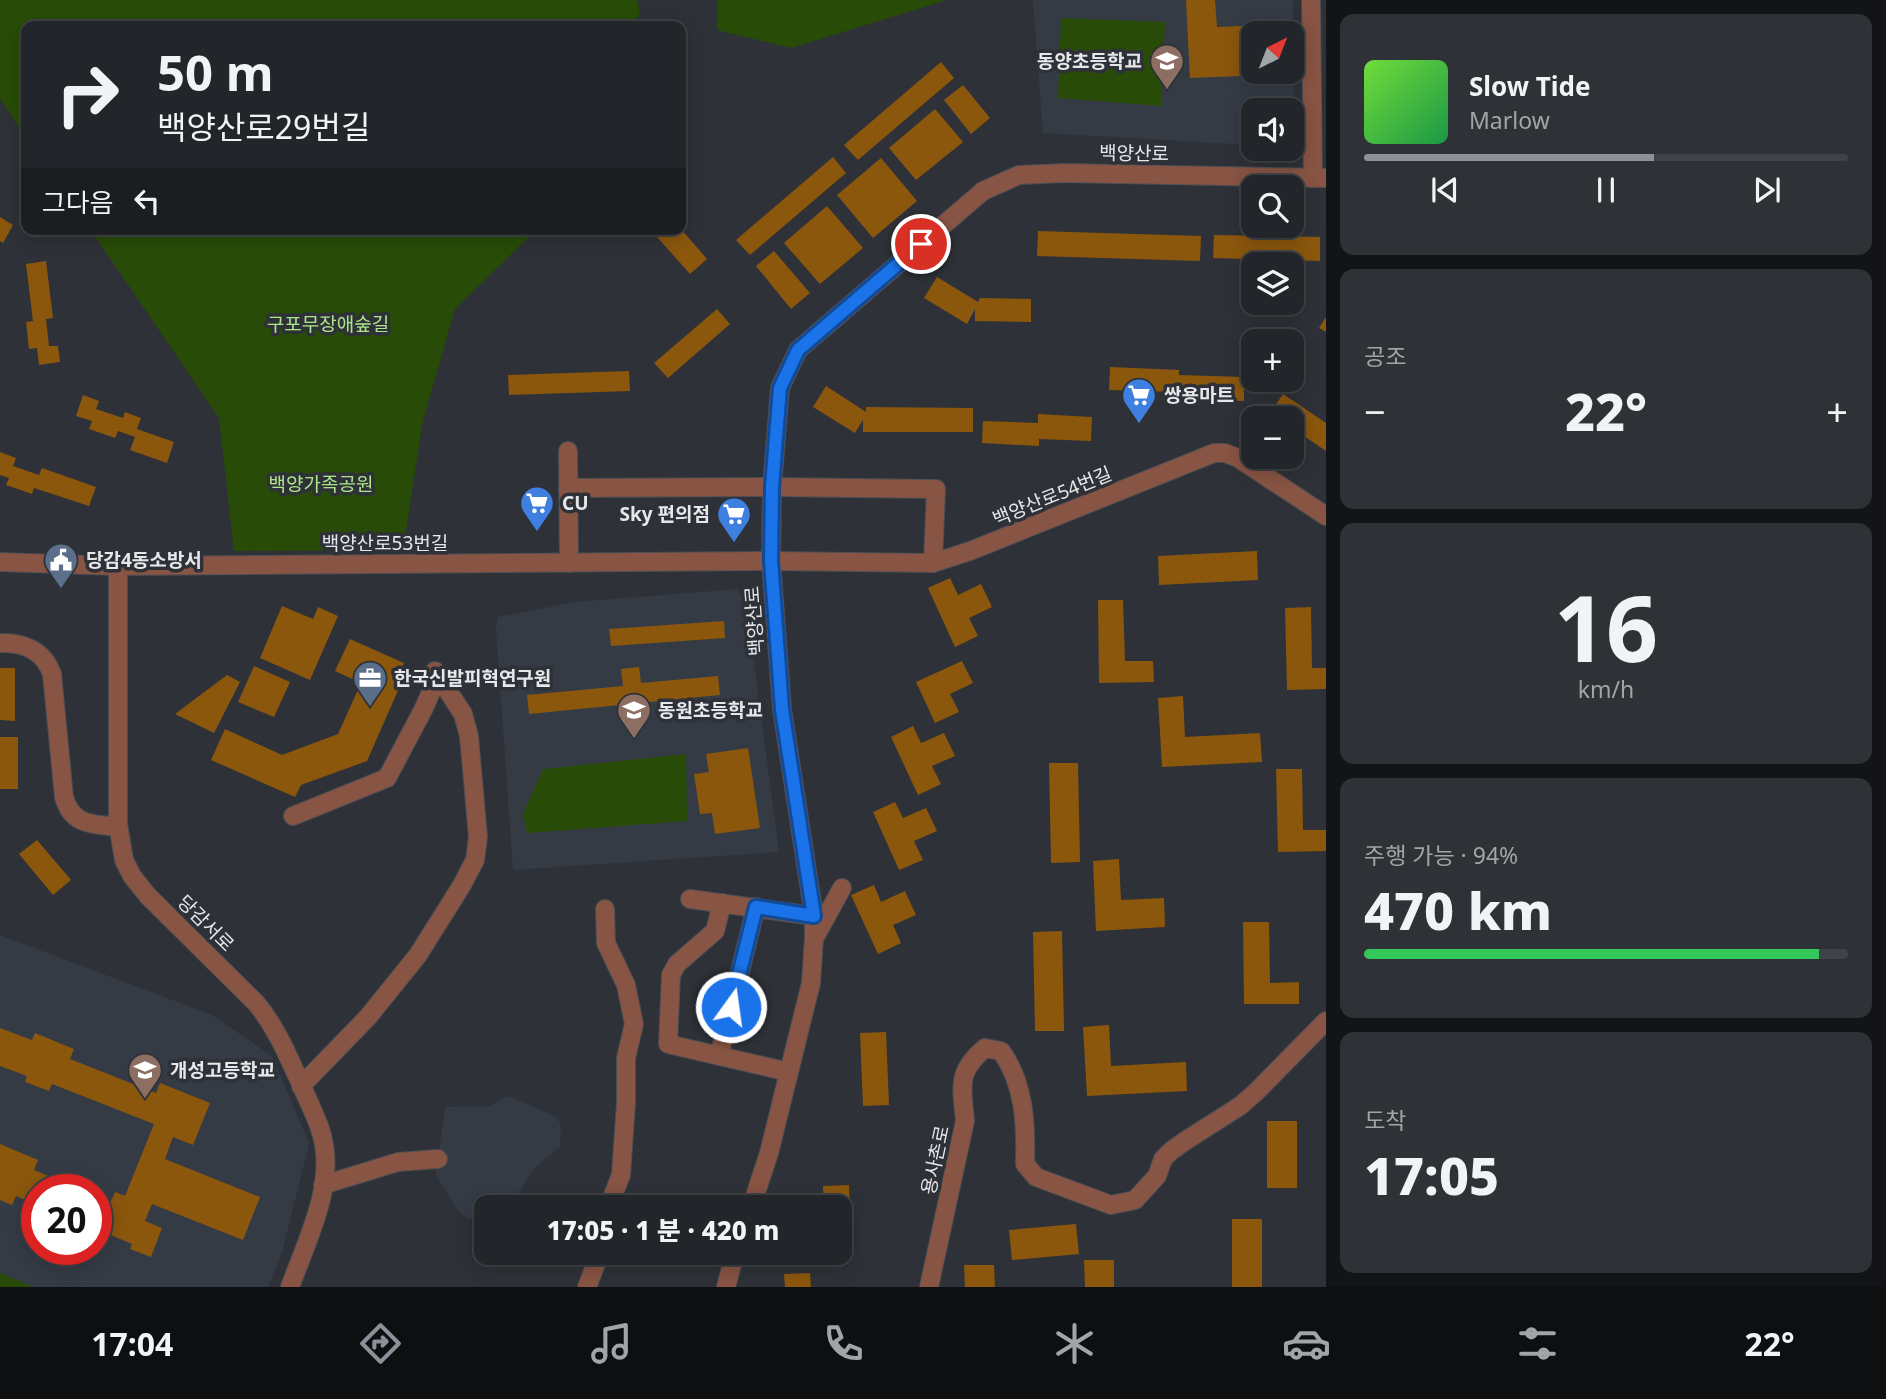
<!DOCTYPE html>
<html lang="ko">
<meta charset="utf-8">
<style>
:root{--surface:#222529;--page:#2e3135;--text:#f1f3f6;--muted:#a2a5a8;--line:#3f4246;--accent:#8c9099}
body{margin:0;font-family:"Noto Sans","Noto Sans KR",sans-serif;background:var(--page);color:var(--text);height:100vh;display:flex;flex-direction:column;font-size:26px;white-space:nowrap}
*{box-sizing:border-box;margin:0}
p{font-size:23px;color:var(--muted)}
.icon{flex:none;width:38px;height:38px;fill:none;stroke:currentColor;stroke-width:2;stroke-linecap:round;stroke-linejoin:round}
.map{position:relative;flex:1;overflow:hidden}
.sheet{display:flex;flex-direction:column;gap:14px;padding:14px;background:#131417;width:560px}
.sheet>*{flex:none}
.banner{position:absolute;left:21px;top:21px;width:665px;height:214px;border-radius:14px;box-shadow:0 4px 18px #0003,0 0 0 2px var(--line);background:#222529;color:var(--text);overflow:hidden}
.needle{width:46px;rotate:42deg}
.controls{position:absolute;left:1241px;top:21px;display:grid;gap:14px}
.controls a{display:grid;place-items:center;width:63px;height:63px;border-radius:14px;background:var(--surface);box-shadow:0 4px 18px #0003,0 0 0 2px var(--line);font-size:35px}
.speed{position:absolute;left:21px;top:1174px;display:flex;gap:14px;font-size:35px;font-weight:700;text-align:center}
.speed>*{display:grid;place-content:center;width:91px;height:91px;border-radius:50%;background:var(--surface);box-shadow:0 4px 18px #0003,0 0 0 2px var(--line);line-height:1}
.speed .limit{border:10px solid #d22;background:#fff;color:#111}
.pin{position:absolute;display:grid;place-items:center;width:60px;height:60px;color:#fff;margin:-30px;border:4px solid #fff;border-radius:50%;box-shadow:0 2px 7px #0007}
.me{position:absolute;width:77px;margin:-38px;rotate:14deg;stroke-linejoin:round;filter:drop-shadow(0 0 5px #0008)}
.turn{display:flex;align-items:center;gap:24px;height:147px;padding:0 21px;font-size:32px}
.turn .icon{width:91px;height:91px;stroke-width:2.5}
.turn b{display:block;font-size:49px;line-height:60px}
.then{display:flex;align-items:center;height:66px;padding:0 21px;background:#0003;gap:14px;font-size:26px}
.big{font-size:52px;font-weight:800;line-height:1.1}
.sheet .card{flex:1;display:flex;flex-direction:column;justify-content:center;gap:10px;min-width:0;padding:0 24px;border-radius:14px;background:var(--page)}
.sheet .dial{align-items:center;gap:0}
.dial b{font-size:91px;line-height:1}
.song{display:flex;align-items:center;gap:21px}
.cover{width:84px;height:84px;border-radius:10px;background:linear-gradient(135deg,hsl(100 70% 55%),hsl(140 70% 35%))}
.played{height:7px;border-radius:4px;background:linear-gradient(90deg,var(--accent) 60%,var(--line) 60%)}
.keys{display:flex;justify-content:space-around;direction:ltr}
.heat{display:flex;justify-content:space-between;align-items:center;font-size:38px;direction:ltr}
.charge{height:10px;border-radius:5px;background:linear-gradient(90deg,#34c759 94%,var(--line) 0)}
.trip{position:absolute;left:474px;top:1195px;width:378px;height:70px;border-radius:14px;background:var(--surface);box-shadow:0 4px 18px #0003,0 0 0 2px var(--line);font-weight:800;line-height:70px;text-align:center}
.tab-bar{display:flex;height:112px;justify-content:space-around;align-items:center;background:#0e0f10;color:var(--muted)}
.tab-bar .icon{width:49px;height:49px}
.tab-bar .active{color:var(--accent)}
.tab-bar b{font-size:32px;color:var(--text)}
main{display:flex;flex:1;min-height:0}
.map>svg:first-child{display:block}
.built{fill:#353b45;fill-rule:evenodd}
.green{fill:#284c07}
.building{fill:#8b570d}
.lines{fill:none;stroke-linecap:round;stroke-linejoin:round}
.minor-casing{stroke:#4b4e54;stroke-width:20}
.minor{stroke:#885443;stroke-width:18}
.route-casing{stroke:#114b97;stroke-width:18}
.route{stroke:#1a73e8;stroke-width:12}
.labels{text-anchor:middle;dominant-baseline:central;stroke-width:7;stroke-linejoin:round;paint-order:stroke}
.poi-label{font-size:19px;font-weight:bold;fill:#e5e7eb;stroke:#2e3137;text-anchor:start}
.street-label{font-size:19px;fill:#e5e7eb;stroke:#2e3137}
.park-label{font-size:19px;fill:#abe488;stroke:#2e3137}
</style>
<main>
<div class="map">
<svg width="1326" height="1287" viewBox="0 0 1326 1287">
<rect width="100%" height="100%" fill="#2e3137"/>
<g class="built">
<path d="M 1033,0 L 1293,0 L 1294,147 L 1292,147 L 1292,110 L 1253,110 L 1253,145 L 1043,133 ZM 1253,33 L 1292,33 L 1292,72 L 1253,72 Z"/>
<path d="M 738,589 L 747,610 L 779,852 L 513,870 L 496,628 L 498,617 L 575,602 Z"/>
<path d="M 0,935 L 212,1015 L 272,1056 L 309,1143 L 282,1253 L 268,1287 L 0,1287 ZM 37,1190 L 96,1190 L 96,1250 L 37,1250 Z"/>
<path d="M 506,1097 L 513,1098 L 557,1117 L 561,1126 L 560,1147 L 534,1168 L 510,1207 L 486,1208 L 486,1214 L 468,1219 L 459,1212 L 436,1175 L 445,1107 L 490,1106 Z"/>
</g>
<g class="green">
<path d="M 0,0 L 637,0 L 640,12 L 634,26 L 26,26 L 26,137 L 0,99 Z"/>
<path d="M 717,0 L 947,0 L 791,48 L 717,30 Z"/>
<path d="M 1061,18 L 1165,22 L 1161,106 L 1058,98 Z"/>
<path d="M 90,229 L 537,229 L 455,309 L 423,420 L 403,550 L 234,551 L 219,418 Z"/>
<path d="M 686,754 L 687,821 L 527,833 L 523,814 L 543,769 Z"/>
<path d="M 0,1273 L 33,1287 L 0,1287 Z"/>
</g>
<g class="building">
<path d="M 1186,0 L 1215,0 L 1217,27 L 1292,24 L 1293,33 L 1253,33 L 1253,72 L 1291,72 L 1291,74 L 1190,78 Z"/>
<path d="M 1292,51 L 1294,51 L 1295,74 L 1292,74 Z"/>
<path d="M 941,62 L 954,78 L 858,160 L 844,145 Z"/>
<path d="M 963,85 L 990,118 L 971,134 L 944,100 Z"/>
<path d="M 935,109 L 963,142 L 916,180 L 889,148 Z"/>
<path d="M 833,157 L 846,173 L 750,255 L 736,240 Z"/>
<path d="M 881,158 L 917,201 L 873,238 L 837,195 Z"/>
<path d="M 827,206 L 863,248 L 820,284 L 784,243 Z"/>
<path d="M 0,217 L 13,225 L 3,243 L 0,241 Z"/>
<path d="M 650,229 L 681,229 L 707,259 L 690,274 Z"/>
<path d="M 1038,231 L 1201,236 L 1200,261 L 1037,256 Z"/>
<path d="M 1214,235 L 1320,237 L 1320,261 L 1213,258 Z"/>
<path d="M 774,251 L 810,293 L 791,309 L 756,266 Z"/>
<path d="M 46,261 L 53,318 L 46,319 L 49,346 L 58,346 L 60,362 L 39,365 L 37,348 L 29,349 L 26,322 L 33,321 L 26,264 Z"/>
<path d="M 937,277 L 978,302 L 980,298 L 1031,299 L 1031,322 L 975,321 L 975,309 L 967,324 L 924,298 Z"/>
<path d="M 717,309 L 730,324 L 668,378 L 654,363 Z"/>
<path d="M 1326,317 L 1326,332 L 1319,328 Z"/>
<path d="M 1110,367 L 1179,370 L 1179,375 L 1244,377 L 1244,401 L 1177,399 L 1177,392 L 1109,390 Z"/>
<path d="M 629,371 L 630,391 L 509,395 L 508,375 Z"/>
<path d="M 826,386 L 866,412 L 866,407 L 973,408 L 973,432 L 863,432 L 863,420 L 855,433 L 813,407 Z"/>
<path d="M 1283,394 L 1326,423 L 1326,451 L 1292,428 L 1292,418 L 1278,418 L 1270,413 Z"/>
<path d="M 83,395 L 99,401 L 96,409 L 123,418 L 125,412 L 141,418 L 137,429 L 174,442 L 167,463 L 130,450 L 135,437 L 118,431 L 115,438 L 89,429 L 92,421 L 76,416 Z"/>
<path d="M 1038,414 L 1092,417 L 1091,441 L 1039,439 L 1039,446 L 982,443 L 983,421 L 1038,423 Z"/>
<path d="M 0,452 L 16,458 L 13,466 L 39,475 L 42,468 L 96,487 L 89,506 L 34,488 L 32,494 L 6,485 L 9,478 L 0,475 Z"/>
<path d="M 1257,551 L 1258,580 L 1159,585 L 1158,556 Z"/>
<path d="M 950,578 L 958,595 L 981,584 L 992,607 L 969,618 L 978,636 L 955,647 L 928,588 Z"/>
<path d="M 1098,600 L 1123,600 L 1125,661 L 1153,661 L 1154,682 L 1099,683 Z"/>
<path d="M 282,606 L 313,619 L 318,607 L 338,616 L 310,680 L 260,658 Z"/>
<path d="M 1311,607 L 1312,668 L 1326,668 L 1326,689 L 1287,690 L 1285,608 Z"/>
<path d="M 724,621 L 725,638 L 611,646 L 609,629 Z"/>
<path d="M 350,639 L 404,663 L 395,683 L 400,686 L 367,761 L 301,785 L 295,797 L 211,760 L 225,729 L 282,755 L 338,734 L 361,683 L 335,671 Z"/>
<path d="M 962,661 L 973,683 L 950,694 L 959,712 L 935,723 L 916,682 Z"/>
<path d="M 254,666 L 290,682 L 274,717 L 238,702 Z"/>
<path d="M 639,667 L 641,683 L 718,676 L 720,695 L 529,714 L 527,695 L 623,686 L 621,669 Z"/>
<path d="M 0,668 L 15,668 L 15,721 L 0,720 Z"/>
<path d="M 227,675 L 240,682 L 214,733 L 175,714 Z"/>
<path d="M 1183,696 L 1185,737 L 1260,733 L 1262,762 L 1162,767 L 1158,698 Z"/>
<path d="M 913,726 L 921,743 L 944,733 L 955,756 L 932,766 L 941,784 L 918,795 L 891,737 Z"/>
<rect x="0" y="737" width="18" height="52"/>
<path d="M 748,748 L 760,828 L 715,834 L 712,813 L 700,814 L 694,774 L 709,772 L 706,754 Z"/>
<path d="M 1049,763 L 1078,763 L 1080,862 L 1051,863 Z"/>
<path d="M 1276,769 L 1302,769 L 1303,830 L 1326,830 L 1326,851 L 1278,852 Z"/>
<path d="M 895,802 L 903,818 L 926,808 L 937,831 L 914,841 L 923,860 L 899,870 L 873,812 Z"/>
<path d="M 37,840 L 71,880 L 53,895 L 19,854 Z"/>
<path d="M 1119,859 L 1121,900 L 1164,898 L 1165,927 L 1096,931 L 1093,861 Z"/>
<path d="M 874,885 L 881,902 L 905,891 L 916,915 L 893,925 L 901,943 L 878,954 L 851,895 Z"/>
<path d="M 1243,922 L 1269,922 L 1270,983 L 1299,982 L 1299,1004 L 1244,1004 Z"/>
<path d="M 1062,931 L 1064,1031 L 1035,1031 L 1033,932 Z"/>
<path d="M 1109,1025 L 1111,1066 L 1186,1062 L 1187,1091 L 1087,1096 L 1083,1027 Z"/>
<path d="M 0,1028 L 32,1040 L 35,1033 L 74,1049 L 70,1059 L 156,1093 L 160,1083 L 210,1103 L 193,1145 L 173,1137 L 165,1159 L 260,1197 L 243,1240 L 152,1204 L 145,1221 L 162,1228 L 151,1257 L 130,1249 L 132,1244 L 96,1229 L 96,1195 L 111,1201 L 115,1192 L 125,1196 L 154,1124 L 52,1084 L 49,1091 L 25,1082 L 27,1076 L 0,1066 Z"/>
<path d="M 886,1032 L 889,1105 L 863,1106 L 860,1033 Z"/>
<rect x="1267" y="1121" width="30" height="67"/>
<path d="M 0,1144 L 38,1160 L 34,1170 L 83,1190 L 37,1190 L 37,1205 L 16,1196 L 12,1205 L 0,1200 Z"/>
<path d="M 849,1185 L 852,1258 L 826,1259 L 826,1253 L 840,1253 L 840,1208 L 824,1208 L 823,1186 Z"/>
<rect x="1232" y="1219" width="30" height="68"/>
<path d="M 1076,1224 L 1079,1254 L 1012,1260 L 1009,1230 Z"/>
<path d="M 1084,1260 L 1114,1260 L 1114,1287 L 1085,1287 Z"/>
<path d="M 964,1265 L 994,1265 L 995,1287 L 965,1287 Z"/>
<path d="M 810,1273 L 811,1287 L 785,1287 L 784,1274 Z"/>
</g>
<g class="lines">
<g class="minor-casing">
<g id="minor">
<path d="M 1311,0 L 1313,178"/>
<path d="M 568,451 L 569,563"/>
<path d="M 568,488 L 772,487 L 936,489 L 933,563"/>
<path d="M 0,562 L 118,566 L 771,561 L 933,563 L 970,551 L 1214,453 L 1225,453 L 1238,458 L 1326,516"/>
<path d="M 118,566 L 118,824 L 124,860 L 132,876 L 148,896 L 256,1003 C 276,1027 287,1054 300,1082 C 307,1099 316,1115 321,1132 C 337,1183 307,1240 290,1287"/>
<path d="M 0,643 C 24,642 44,651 52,674 L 64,797 C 72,826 93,824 118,827"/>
<path d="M 293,816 L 387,778 L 423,710 L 431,692 L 435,671 L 463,714 L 469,736 L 478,837 L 475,860 L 462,885 L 418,955 L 368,1017 L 301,1086"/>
<path d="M 690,899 L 814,916"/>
<path d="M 722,903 L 715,931 L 677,964 L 671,975 L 668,1044 L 789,1072"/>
<path d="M 605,909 L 606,943 L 626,985 L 634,1024 L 626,1058 L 626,1103 L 621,1175 L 608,1208"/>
<path d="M 815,937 L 842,888"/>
<path d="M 719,1056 L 756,907"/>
<path d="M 323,1185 L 398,1162 L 438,1159"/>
<path d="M 751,1208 L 769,1153 L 811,983 L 814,938 L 814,916 L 782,709 L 771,561 L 772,487 L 780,388 L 798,350 L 983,191 L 1019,175 L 1064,173 L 1326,178"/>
<path d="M 587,1287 L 600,1253"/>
<path d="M 726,1287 L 735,1253"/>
<path d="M 929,1287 L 965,1121 C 962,1087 956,1072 985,1048 L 1001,1051 C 1025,1084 1026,1125 1025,1164 L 1036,1177 L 1111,1205 L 1135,1200 L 1157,1176 L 1163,1159 L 1171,1151 L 1185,1141 L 1240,1106 L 1256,1092 L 1326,1021"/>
</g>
</g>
<use href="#minor" class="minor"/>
</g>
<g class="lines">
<g class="route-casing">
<path id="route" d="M 731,1007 L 756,907 L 814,916 L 782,709 L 771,561 L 772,487 L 780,388 L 798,350 L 921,244"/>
</g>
<use href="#route" class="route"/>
</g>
<defs>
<g id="school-pin" transform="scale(1.75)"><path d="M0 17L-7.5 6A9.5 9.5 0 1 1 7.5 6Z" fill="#8d6e63" stroke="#2e3137"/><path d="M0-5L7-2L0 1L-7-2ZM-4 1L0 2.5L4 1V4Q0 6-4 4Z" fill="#fff"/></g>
<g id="supermarket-pin" transform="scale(1.75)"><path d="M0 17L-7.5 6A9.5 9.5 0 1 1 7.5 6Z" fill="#3f7fe0" stroke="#2e3137"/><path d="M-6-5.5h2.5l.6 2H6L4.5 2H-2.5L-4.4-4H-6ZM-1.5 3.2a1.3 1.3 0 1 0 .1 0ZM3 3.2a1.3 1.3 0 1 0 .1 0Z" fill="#fff"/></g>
<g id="civic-pin" transform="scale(1.75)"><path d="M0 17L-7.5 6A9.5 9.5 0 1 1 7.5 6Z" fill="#5c6f8a" stroke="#2e3137"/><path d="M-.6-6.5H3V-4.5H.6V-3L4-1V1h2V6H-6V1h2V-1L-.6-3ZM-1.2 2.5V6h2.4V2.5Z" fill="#fff"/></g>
<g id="office-pin" transform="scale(1.75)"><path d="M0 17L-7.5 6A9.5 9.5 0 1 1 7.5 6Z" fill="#5c6f8a" stroke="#2e3137"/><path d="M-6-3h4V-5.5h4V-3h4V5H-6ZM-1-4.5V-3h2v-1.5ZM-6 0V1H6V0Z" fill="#fff"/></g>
</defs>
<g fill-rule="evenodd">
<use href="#school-pin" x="1167" y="61"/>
<use href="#supermarket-pin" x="1139" y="395"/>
<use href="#supermarket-pin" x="537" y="503"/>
<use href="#supermarket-pin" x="734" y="514"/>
<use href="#civic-pin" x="61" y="560"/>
<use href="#office-pin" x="370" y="678"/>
<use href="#school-pin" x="634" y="710"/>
<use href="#school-pin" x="145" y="1070"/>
</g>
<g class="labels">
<g class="poi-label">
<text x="1142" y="61" text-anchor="end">동양초등학교</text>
<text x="1164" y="395">쌍용마트</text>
<text x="562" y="503">CU</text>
<text x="710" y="514" text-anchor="end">Sky 편의점</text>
<text x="86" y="560">당감4동소방서</text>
<text x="394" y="678">한국신발피혁연구원</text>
<text x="658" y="710">동원초등학교</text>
<text x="170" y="1070">개성고등학교</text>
</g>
<g class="street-label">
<text transform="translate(1134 153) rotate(1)">백양산로</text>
<text transform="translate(1052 496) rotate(-22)">백양산로54번길</text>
<text x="385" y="543">백양산로53번길</text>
<text transform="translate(754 621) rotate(-94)">백양산로</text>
<text transform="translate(206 923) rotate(45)">당감서로</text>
<text transform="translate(935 1160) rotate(-78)">용사촌로</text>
</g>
<g class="park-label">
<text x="328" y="324">구포무장애숲길</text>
<text x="321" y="484">백양가족공원</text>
</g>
</g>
</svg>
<div class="controls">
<a><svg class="needle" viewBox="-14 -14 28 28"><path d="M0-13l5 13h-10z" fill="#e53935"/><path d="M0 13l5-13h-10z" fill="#a2a5a8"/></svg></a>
<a><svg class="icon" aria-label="sound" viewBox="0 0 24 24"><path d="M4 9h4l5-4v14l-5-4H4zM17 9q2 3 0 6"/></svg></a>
<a><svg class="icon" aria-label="search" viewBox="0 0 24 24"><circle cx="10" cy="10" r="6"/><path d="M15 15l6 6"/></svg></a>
<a><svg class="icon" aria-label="layers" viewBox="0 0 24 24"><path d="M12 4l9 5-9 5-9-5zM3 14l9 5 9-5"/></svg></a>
<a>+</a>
<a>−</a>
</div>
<div class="speed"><div class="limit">20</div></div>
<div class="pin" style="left:921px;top:244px;background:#d93025"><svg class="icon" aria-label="arrive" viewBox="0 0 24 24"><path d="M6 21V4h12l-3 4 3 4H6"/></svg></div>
<svg class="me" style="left:731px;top:1007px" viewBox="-20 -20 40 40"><circle r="17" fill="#1a73e8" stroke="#fff" stroke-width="3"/><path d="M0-11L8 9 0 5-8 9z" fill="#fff"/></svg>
<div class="trip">17:05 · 1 분 · 420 m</div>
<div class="banner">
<div class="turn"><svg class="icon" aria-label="right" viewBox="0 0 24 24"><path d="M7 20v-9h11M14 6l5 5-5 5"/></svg><div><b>50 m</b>백양산로29번길</div></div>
<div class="then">그다음<svg class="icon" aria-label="left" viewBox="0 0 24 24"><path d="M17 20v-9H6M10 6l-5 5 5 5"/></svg></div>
</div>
</div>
<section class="sheet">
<div class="card">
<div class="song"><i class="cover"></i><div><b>Slow Tide</b><p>Marlow</p></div></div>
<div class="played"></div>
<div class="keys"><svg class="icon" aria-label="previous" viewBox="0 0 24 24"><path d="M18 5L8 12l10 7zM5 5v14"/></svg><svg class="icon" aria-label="pause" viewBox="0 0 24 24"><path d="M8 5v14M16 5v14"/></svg><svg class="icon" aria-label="next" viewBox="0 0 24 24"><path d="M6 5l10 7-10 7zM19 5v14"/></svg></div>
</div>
<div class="card"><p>공조</p>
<div class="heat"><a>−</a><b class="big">22°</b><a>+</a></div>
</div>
<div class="card dial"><b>16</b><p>km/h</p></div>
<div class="card"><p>주행 가능 · 94%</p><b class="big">470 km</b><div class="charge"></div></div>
<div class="card"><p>도착</p><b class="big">17:05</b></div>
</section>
</main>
<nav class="tab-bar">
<b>17:04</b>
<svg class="icon active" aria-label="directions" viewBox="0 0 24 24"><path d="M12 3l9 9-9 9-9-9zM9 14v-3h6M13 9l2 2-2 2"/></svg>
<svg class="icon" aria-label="music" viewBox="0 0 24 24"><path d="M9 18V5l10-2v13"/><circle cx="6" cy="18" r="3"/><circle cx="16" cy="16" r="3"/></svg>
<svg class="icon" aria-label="phone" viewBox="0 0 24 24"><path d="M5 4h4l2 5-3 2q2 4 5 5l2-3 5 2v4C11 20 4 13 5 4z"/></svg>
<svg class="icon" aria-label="climate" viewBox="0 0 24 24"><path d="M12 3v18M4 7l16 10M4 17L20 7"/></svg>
<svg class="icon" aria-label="car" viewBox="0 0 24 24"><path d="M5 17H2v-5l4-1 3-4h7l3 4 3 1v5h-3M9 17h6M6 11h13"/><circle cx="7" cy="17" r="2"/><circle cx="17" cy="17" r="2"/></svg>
<svg class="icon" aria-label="filters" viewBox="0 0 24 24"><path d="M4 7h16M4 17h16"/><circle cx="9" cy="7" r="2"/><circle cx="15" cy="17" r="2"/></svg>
<b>22°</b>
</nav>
